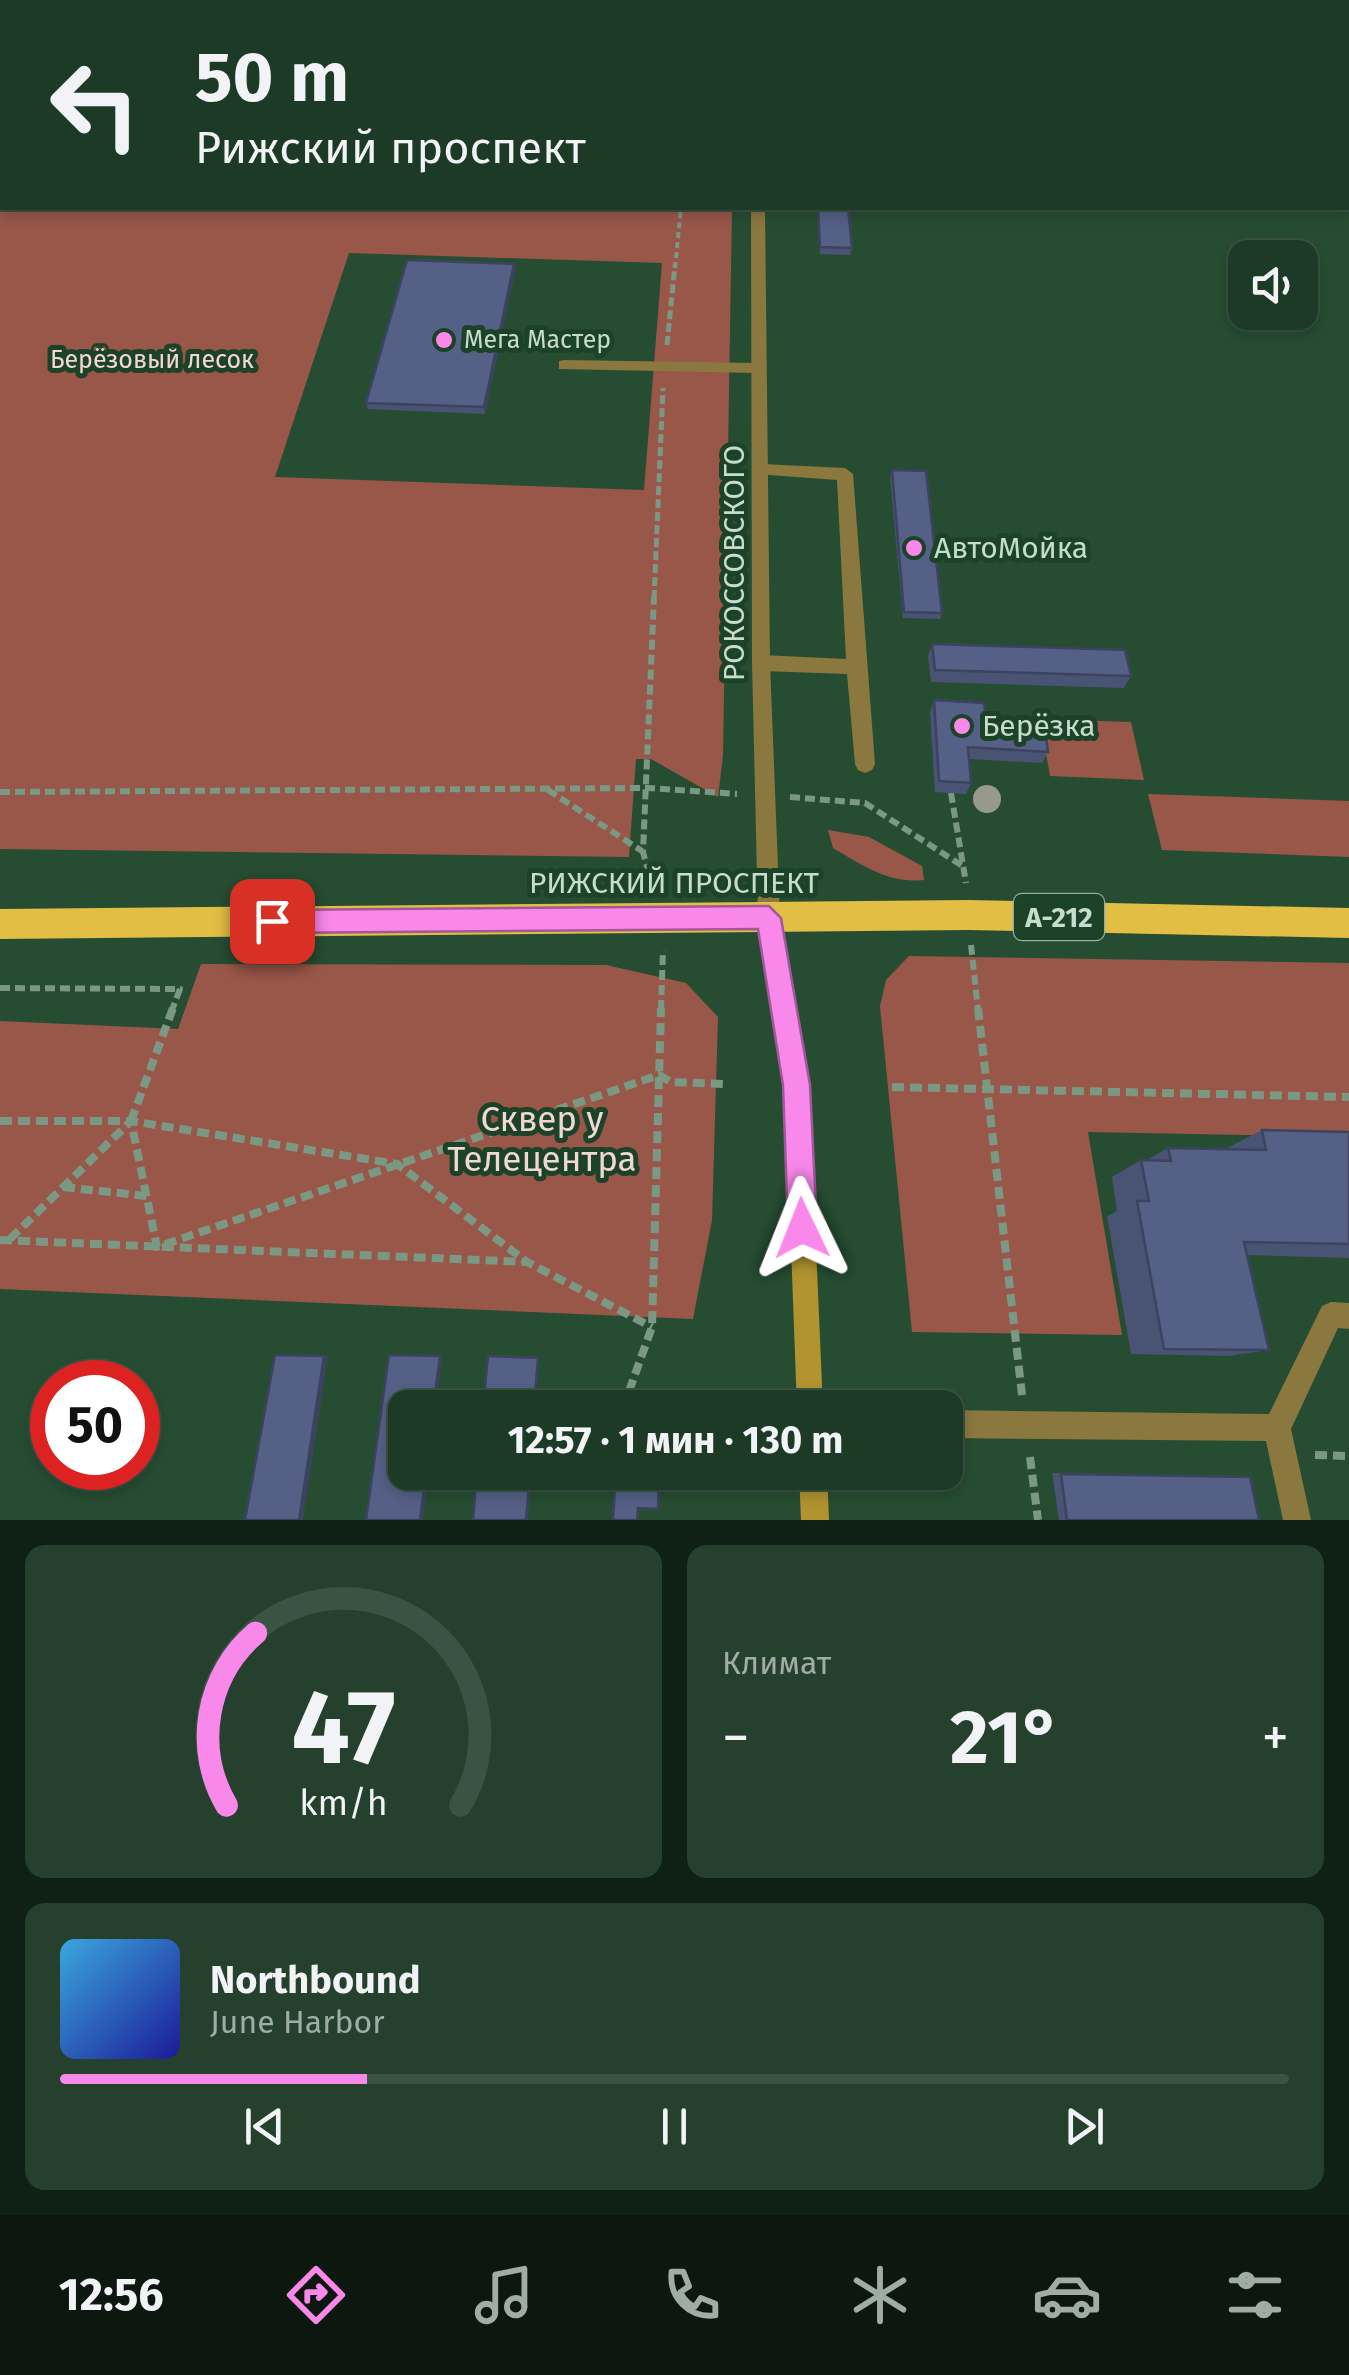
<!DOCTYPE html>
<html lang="ru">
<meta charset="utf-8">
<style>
:root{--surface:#1c3a26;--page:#25412e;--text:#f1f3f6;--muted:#a0ada7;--line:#3a5443;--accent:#f888ea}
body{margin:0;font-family:"Fira Sans",sans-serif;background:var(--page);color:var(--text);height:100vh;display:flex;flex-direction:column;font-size:38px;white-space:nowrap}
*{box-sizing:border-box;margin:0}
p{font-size:32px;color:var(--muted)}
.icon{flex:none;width:55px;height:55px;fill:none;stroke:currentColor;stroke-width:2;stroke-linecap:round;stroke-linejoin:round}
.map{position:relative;height:1520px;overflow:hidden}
.drawer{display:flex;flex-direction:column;gap:25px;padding:25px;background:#0f2015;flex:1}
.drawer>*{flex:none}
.guide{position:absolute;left:0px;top:0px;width:1350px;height:210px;box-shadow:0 5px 15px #0003,0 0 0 2px var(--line);background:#1c3a26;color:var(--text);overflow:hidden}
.controls{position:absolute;left:1228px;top:240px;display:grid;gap:20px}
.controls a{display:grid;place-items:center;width:90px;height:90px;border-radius:20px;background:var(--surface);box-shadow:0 5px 15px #0003,0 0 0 2px var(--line);font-size:50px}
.speed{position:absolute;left:30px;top:1360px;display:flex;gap:20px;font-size:50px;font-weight:700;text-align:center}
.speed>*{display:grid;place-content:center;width:130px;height:130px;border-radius:50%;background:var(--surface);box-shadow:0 5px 15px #0003,0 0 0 2px var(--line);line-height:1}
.speed .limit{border:15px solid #d22;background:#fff;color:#111}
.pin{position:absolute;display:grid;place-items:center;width:85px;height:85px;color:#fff;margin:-42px;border-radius:20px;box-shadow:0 5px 15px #0006}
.me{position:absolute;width:110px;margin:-55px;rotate:358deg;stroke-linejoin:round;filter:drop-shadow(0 0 8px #0008)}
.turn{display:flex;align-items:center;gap:35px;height:210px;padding:0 30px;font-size:45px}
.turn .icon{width:130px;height:130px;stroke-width:2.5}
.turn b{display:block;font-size:70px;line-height:85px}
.big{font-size:75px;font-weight:700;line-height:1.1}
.drawer .tile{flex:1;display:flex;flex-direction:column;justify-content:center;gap:15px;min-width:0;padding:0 35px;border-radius:20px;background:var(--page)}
.drawer .dial{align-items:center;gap:0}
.dial svg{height:260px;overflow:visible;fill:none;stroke:var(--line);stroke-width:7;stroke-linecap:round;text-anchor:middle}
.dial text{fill:var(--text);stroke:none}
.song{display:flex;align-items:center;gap:30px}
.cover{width:120px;height:120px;border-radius:15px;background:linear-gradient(135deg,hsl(200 70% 55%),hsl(240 70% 35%))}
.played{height:10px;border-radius:5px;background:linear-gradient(90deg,var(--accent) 25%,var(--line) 25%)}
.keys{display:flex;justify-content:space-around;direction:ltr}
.heat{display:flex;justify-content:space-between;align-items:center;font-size:55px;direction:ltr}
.drawer .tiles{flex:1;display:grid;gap:25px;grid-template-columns:1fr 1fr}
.tile:last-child{grid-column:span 2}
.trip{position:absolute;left:388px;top:1390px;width:575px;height:100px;border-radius:20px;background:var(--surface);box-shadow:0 5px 15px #0003,0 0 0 2px var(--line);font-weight:700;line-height:100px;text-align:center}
.menu{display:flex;height:160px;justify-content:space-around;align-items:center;background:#0b170f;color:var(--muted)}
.menu .icon{width:70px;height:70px}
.menu .selected{color:var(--accent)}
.menu b{font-size:45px;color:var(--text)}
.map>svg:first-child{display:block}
.green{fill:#99574a;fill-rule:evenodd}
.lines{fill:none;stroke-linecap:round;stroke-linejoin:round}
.path-far3{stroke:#7b9883;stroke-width:4;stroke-dasharray:6 4;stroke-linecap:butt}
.path-far2{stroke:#7b9883;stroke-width:5;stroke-dasharray:9 4;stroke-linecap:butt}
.path-far1{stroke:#7b9883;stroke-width:6;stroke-dasharray:10 5;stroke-linecap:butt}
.path{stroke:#7b9883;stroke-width:8;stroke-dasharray:12 6;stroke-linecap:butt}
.lane{fill:#8a783f;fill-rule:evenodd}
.street{fill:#8a783f;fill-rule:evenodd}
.secondary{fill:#b19430;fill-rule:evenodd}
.highway{fill:#e2be45;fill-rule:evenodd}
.tree{fill:#96998b}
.wall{fill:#495373}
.shaded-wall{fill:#3c435e}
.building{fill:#556086;stroke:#3c435e;stroke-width:2.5}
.route{fill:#f888ea;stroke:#a15898;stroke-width:2.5}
.poi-dot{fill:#f888ea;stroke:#1c4228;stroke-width:4}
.labels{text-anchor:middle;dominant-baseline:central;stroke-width:10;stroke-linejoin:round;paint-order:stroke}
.far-poi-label{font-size:25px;fill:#c7dccc;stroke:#1c4228;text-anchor:start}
.far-park-label{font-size:25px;fill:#f1d8d3;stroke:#1c4228}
.shield{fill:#1c4228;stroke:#94ae9b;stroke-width:2.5}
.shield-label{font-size:28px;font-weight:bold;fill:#c7dccc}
.poi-label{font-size:30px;fill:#c7dccc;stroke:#1c4228;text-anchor:start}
.street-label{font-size:30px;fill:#c7dccc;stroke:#1c4228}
.near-park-label{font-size:35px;fill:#f1d8d3;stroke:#1c4228}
</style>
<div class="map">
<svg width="1349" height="1520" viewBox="0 0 1349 1520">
<rect width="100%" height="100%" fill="#264d32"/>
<g class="green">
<path d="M 0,166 L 2,208 L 732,208 L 723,755 L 718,797 L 651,759 L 636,759 L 629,857 L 0,849 ZM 349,253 L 662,263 L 644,490 L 275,477 Z"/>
<path d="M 1040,719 L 1131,722 L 1144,780 L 1050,776 Z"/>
<path d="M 1148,794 L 1349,801 L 1349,857 L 1162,850 Z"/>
<path d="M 828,830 L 869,837 L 922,866 L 924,880 C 889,884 862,865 833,848 Z"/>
<path d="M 909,956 L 1349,963 L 1349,1137 L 1088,1132 L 1122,1335 L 912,1332 L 880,1006 L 886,980 Z"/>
<path d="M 201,964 L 606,965 L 686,983 L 718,1017 L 712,1220 L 693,1319 L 0,1289 L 0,1021 L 178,1029 Z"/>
</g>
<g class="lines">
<g class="path-far3">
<path d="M 621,208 L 681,209"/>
<path d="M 675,268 L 681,208"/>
</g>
<g class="path-far2">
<path d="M 667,345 L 675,265"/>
<path d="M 654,599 L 663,388"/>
</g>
<g class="path-far1">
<path d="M 548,790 L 642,851"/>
<path d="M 0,792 L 648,788 L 737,794"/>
<path d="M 951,793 L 966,883"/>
<path d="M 790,797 L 865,803 L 964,867"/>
<path d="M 653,888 L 643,852 L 654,597"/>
<path d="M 971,945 L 978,1010"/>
<path d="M 0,988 L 180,989 L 172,1010"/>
<path d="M 661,1010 L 663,950"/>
</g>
<g class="path">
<path d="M 978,1008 L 1022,1395"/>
<path d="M 892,1087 L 1349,1097"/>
<path d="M 0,1121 L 131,1121 L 397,1164 L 527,1262 L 652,1327"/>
<path d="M 131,1121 L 173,1008"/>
<path d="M 63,1187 L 147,1196"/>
<path d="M 10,1239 L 131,1121 L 157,1247 L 659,1075 L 671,1082 L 724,1084"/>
<path d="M 0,1240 L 526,1262"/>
<path d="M 623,1408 L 652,1327 L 661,1008"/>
<path d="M 1315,1455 L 1349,1456"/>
<path d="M 1030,1457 L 1038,1520"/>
</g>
<g class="lane">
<path d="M 0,0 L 6,0 L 8,2 L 0,7 Z"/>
<path d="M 1082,0 L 1094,0 L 1095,2 L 1083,2 Z"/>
<path d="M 1161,0 L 1173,0 L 1174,2 L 1162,2 Z"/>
<rect x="0" y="59" width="2" height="8"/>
<path d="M 0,114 L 2,115 L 2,123 L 0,122 Z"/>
<path d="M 565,360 L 757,363 L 765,368 L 757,373 L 559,369 L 559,361 Z"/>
<path d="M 762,464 L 845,468 L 853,474 L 875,764 L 872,770 L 865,773 L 858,770 L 855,764 L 847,674 L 761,671 L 752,663 L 761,655 L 846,659 L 837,480 L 756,474 L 754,470 Z"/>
<path d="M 1331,1302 L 1349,1303 L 1349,1329 L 1338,1328 L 1291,1429 L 1311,1520 L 1283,1520 L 1266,1441 L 945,1438 L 945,1410 L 1269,1414 L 1322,1306 Z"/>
</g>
<path class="street" d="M 751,208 L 765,208 L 770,663 L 780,918 L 777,925 L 769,928 L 761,925 L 758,918 L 752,663 Z"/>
<g class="secondary">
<path d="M 769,908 L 777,911 L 780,918 L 809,1085 L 823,1408 L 797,1408 L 785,1085 L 758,918 L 761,911 Z"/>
<path d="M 799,1472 L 827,1472 L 829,1520 L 801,1520 Z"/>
</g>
<path class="highway" d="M 968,900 L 1349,908 L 1349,938 L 968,930 L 0,939 L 0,909 Z"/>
</g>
<circle class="tree" cx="987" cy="799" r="14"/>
<g class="wall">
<path d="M 370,0 L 658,0 L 658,2 L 499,2 Z"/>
<path d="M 817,208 L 848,208 L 852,248 L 850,255 L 820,254 Z"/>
<path d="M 515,271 L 485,414 L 368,409 L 366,403 Z"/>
<path d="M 892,470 L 942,613 L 940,619 L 903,618 L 890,477 Z"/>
<path d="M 932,644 L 1131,676 L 1124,688 L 931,682 L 928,656 Z"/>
<path d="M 934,700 L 986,719 L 1048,752 L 1042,763 L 969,759 L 971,783 L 966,794 L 935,792 L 930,712 Z"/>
<path d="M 1262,1130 L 1349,1132 L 1349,1258 L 1247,1255 L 1269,1350 L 1228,1356 L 1131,1354 L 1107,1216 L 1117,1211 L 1112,1177 L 1141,1160 L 1147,1160 L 1168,1148 L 1225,1149 Z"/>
<path d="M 1052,1473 L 1250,1477 L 1259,1520 L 1059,1520 Z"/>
</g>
<g class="shaded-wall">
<path d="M 514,264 L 515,271 L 485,414 L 484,407 Z"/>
<path d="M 324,1356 L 328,1356 L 303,1520 L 299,1520 Z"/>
<path d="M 440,1356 L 442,1357 L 436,1408 L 433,1408 Z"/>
<path d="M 538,1358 L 539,1359 L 536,1408 L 534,1408 Z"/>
<path d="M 426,1472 L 429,1472 L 423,1520 L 420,1520 Z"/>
<path d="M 530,1472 L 531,1472 L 528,1520 L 526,1520 Z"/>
</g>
<g class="building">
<path d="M 804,0 L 1087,0 L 1088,2 L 867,2 Z"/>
<path d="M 1126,0 L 1155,0 L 1156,2 L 1127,2 Z"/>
<path d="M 1184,0 L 1207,0 L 1208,2 L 1185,2 Z"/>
<rect x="0" y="5" width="2" height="31"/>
<rect x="0" y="75" width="2" height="29"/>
<path d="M 0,132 L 2,132 L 2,148 L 0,147 Z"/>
<path d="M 818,208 L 848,208 L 852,248 L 820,247 Z"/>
<path d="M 407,260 L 514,264 L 484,407 L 366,403 Z"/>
<path d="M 892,470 L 926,471 L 942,613 L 904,612 Z"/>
<path d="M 932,644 L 1125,650 L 1131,676 L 935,670 Z"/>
<path d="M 934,700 L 984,703 L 986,719 L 1044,722 L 1048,752 L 968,747 L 971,783 L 939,781 Z"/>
<path d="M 1262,1130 L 1349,1132 L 1349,1244 L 1244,1242 L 1269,1350 L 1164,1349 L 1137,1201 L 1149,1201 L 1141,1160 L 1171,1161 L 1168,1148 L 1266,1150 Z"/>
<path d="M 275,1355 L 324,1356 L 299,1520 L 245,1520 Z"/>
<path d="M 389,1355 L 440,1356 L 433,1408 L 405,1408 L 405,1472 L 426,1472 L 420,1520 L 366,1520 Z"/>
<path d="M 488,1356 L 538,1358 L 534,1408 L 483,1408 Z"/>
<path d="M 477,1472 L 530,1472 L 526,1520 L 473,1520 Z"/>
<path d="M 616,1472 L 659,1472 L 658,1509 L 638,1508 L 637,1520 L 613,1520 Z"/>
<path d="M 1061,1474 L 1250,1477 L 1259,1520 L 1067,1520 Z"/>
</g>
<path class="route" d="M 769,906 L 781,918 L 810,1085 L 817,1228 L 813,1239 L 802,1243 L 792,1239 L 788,1228 L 783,1085 L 758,929 L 272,933 L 260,921 L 272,910 Z"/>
<g class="poi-dot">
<circle cx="444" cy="340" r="10"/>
<circle cx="914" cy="548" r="10"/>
<circle cx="962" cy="726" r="10"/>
</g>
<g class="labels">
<g class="far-poi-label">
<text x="464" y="340">Мега Мастер</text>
</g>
<g class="far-park-label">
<text x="152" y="360">Берёзовый лесок</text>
</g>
<rect class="shield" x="1014" y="894" width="90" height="46" rx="8"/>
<g class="shield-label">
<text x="1059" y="917">А-212</text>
</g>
<g class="poi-label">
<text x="934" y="548">АвтоМойка</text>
<text x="982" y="726">Берёзка</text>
</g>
<g class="street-label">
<text transform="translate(734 563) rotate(-90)">РОКОССОВСКОГО</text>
<text x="674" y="883">РИЖСКИЙ ПРОСПЕКТ</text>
</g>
<g class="near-park-label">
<text x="542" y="1119">Сквер у<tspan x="542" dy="40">Телецентра</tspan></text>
</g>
</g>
</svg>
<div class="controls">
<a><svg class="icon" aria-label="sound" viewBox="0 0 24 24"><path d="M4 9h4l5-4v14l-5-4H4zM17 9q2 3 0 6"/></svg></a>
</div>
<div class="speed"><div class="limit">50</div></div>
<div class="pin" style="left:272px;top:921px;background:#d93025"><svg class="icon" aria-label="arrive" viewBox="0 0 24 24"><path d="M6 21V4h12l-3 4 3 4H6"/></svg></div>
<svg class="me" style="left:802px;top:1228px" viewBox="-20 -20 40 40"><path d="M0-17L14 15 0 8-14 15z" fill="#f888ea" stroke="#fff" stroke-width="4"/></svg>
<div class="trip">12:57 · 1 мин · 130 m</div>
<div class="guide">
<div class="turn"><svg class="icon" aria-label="left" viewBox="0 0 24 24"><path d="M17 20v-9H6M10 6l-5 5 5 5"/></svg><div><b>50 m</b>Рижский проспект</div></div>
</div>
</div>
<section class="drawer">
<div class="tiles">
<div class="tile dial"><svg viewBox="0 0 100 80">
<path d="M14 69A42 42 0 1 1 86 69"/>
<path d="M14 69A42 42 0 0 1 23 16" stroke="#f888ea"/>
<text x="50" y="56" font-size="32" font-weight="700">47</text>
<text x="50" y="72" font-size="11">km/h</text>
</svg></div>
<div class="tile"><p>Климат</p>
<div class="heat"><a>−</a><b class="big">21°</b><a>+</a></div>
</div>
<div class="tile">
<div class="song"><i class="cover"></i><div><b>Northbound</b><p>June Harbor</p></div></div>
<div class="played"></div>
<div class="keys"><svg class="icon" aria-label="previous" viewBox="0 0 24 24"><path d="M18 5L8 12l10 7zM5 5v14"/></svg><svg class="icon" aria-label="pause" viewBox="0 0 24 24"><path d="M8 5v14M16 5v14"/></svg><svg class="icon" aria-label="next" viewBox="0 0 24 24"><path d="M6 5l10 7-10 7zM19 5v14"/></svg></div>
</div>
</div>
</section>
<nav class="menu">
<b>12:56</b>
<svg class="icon selected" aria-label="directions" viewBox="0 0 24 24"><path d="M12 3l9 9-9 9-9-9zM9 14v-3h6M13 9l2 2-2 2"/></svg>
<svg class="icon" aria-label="music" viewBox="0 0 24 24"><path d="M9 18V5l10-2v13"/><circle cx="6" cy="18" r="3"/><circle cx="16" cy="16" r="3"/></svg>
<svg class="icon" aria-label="phone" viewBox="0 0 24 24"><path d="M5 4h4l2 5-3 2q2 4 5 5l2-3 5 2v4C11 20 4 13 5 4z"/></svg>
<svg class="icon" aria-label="climate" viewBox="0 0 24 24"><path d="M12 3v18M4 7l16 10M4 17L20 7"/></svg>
<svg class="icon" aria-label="car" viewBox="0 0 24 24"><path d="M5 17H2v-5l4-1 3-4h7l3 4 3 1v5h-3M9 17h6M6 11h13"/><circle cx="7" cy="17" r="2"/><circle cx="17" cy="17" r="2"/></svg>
<svg class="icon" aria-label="filters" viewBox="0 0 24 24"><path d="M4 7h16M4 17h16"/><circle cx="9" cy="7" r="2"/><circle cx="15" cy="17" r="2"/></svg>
</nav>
